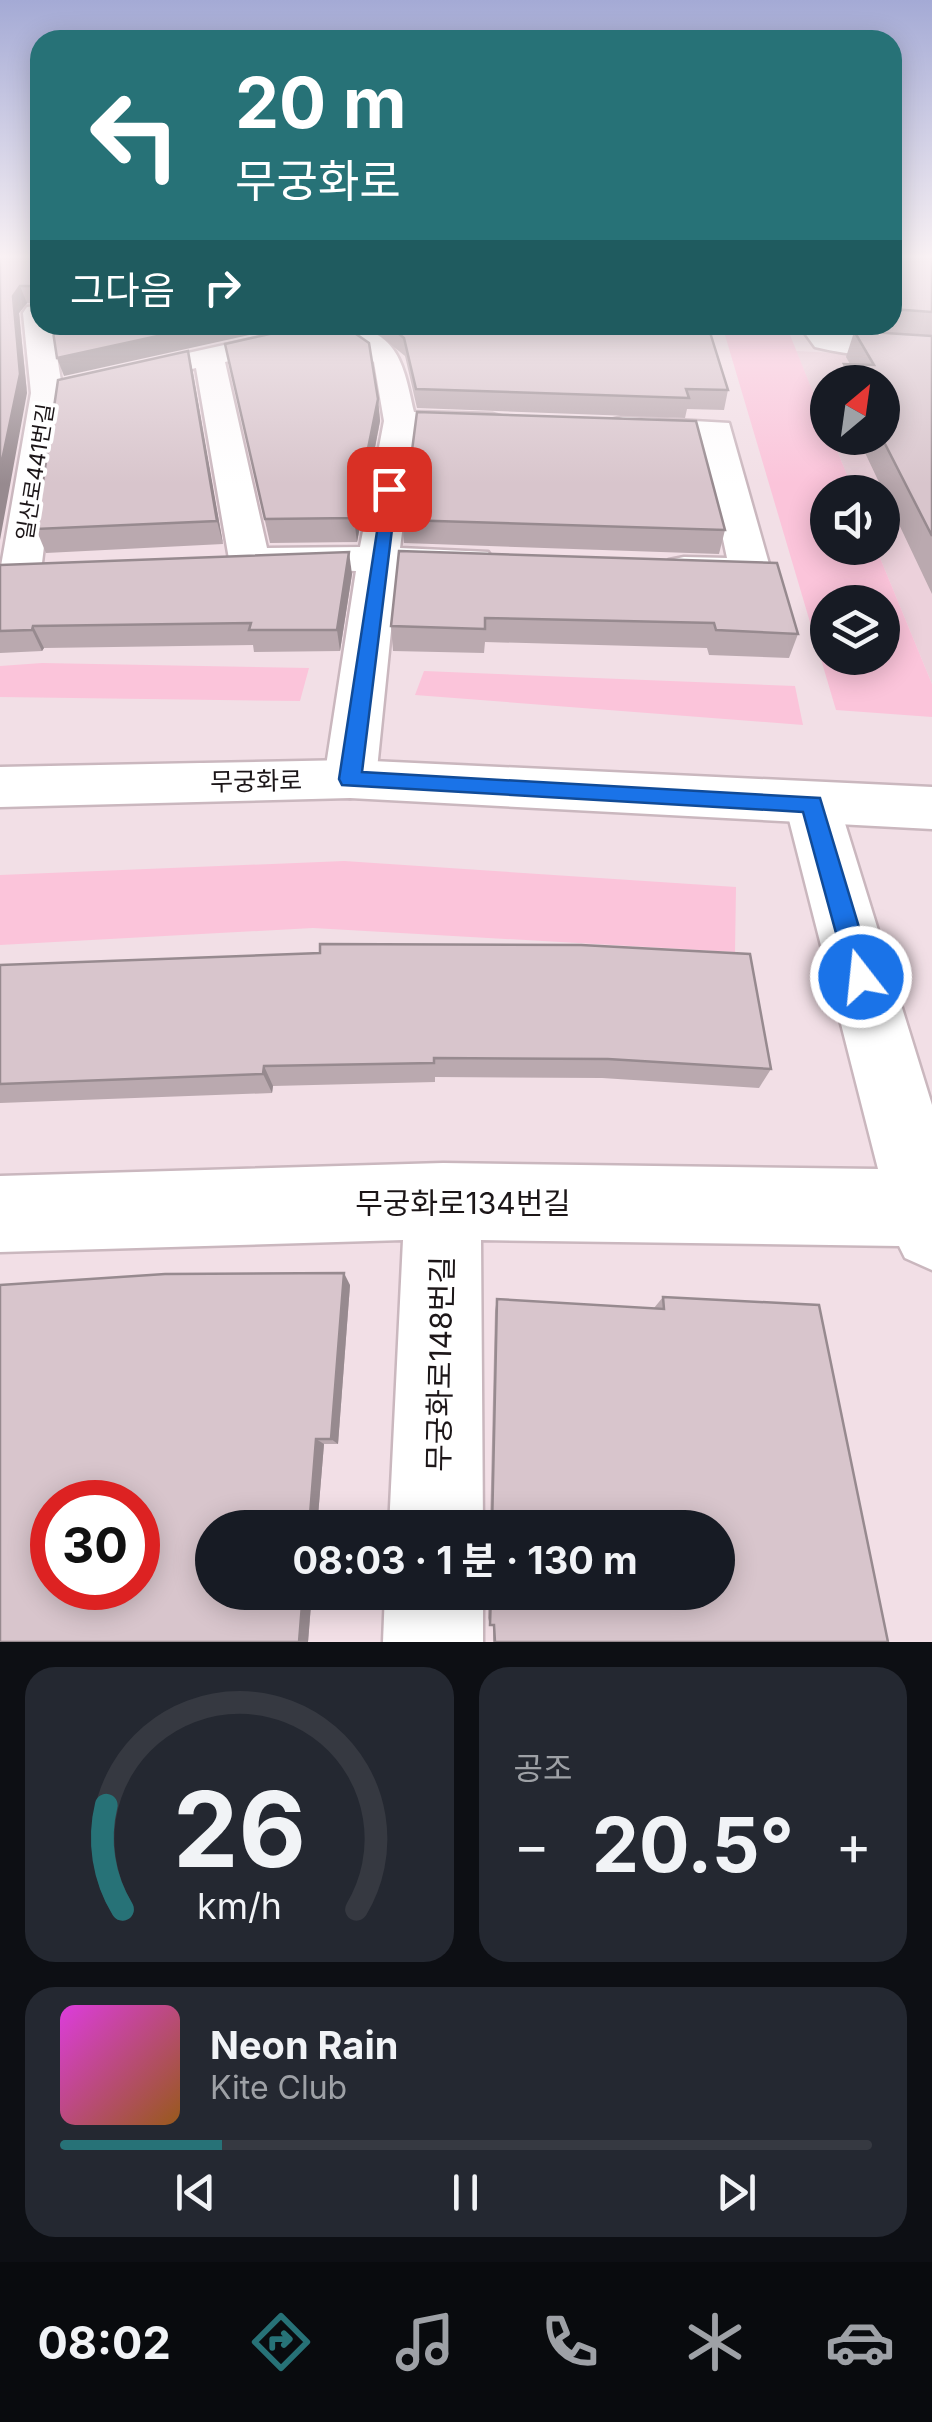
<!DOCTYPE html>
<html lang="ko">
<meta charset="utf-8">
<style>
:root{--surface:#171b24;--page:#242831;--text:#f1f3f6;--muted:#9ea1a6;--line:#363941;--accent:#277277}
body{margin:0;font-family:Inter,"Noto Sans KR",sans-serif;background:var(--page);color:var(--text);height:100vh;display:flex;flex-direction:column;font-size:38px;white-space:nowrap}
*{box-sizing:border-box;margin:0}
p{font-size:32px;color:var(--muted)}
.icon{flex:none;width:55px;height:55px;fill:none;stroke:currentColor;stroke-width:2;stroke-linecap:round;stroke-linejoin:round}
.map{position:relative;height:1642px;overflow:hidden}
.sheet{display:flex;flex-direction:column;gap:25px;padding:25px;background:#0d0f14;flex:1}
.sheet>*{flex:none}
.guide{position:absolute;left:30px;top:30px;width:872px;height:305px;border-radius:30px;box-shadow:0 5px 25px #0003;background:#277277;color:#fff;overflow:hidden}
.needle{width:65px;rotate:29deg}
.fabs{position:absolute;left:810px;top:365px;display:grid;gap:20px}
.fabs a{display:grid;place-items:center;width:90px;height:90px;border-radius:50%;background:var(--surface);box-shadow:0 5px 25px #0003;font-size:50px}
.speed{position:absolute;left:30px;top:1480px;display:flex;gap:20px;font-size:50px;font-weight:700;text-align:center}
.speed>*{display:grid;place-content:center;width:130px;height:130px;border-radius:50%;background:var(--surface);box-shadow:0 5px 25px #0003;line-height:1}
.speed .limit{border:15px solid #d22;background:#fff;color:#111}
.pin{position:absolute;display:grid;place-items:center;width:85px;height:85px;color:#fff;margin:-42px;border-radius:20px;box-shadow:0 5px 15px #0006}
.me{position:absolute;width:110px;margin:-55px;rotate:344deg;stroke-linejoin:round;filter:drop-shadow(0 0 8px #0008)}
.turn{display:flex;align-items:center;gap:35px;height:210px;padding:0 40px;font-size:45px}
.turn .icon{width:130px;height:130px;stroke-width:2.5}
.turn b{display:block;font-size:70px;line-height:85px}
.then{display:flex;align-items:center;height:95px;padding:0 40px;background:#0003;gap:20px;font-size:38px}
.big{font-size:75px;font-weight:700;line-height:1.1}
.sheet .tile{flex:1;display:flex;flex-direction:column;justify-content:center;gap:15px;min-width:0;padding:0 35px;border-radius:30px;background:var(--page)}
.sheet .dial{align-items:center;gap:0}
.dial svg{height:260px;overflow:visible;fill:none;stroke:var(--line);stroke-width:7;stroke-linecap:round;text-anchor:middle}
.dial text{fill:var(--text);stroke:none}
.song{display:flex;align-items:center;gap:30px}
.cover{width:120px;height:120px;border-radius:15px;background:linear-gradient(135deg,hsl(300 70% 55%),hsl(30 70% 35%))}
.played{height:10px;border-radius:5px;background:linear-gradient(90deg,var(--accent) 20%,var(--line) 20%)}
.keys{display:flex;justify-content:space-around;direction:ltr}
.heat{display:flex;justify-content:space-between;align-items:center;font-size:55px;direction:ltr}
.sheet .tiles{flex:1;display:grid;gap:25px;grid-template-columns:1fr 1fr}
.tile:last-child{grid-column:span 2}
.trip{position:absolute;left:195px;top:1510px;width:540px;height:100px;border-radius:50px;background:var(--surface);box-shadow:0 5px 25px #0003;font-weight:700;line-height:100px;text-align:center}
.dock{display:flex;height:160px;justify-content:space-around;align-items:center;background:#090b0e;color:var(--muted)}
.dock .icon{width:70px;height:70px}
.dock .on{color:var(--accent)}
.dock b{font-size:45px;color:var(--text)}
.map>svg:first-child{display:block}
.built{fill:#ecd1db}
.green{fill:#fbc4da;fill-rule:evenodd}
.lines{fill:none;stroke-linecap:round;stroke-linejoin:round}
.street-casing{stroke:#cab7be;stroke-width:5}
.secondary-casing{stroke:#cab7be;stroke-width:5}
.street{fill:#fff;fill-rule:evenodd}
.secondary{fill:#fff;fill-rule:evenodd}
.wall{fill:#baa9af}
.shaded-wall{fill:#978a8f}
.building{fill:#d8c5cc;stroke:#978a8f;stroke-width:2.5;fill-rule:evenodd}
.route{fill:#1a73e8;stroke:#114b97;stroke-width:2.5}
.labels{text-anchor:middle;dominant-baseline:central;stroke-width:8;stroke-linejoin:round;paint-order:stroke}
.far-street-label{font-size:22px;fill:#1c1618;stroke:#fff}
.street-label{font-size:25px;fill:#1c1618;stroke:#fff}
.near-street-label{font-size:30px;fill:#1c1618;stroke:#fff}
</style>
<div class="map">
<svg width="932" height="1642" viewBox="0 0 932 1642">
<rect width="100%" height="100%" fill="#f2dfe6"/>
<path class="built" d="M 796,351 L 932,358 L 932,684 L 876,548 L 882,548 L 882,492 L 854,492 L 832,438 L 882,438 L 882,382 L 828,382 L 827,427 Z"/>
<g class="green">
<path d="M 722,325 L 786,325 L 827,427 L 828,438 L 832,438 L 854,492 L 828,492 L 828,548 L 876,548 L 932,684 L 932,717 L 836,710 ZM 828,602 L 882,602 L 882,658 L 828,658 Z"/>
<path d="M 42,663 L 309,668 L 300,701 L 0,697 L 0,666 Z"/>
<path d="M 424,671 L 795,686 L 803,725 L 415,695 Z"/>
<path d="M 344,861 L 736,887 L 735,952 L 313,928 L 0,945 L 0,875 Z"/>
</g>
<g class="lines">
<g class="street-casing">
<g id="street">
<path d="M 40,306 L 40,325 L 52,325 L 61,381 L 302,328 L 312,330 L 316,336 L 312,342 L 225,362 L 267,548 L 360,547 L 384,421 L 374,362 L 328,325 C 395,325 402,355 414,412 L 492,414 L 504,417 L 509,424 L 504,431 L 492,434 L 415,431 L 400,548 L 488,552 L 494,561 L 488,570 L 474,573 L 397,572 L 376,779 L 369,793 L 350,798 L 331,793 L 324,779 L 356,571 L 264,567 L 249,571 L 235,568 L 229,559 L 196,368 L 62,399 L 41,571 L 35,580 L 20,583 L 5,580 L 0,572 L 31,393 L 23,313 L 27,307 Z"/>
<path d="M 799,325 L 827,325 L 835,334 L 932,340 L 932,358 C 892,357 854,357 815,347 Z"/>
<path d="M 623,417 L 729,423 L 771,571 L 765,580 L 750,583 L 669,578 L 663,569 L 669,560 L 684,557 L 727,558 L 702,440 L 611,434 L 606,427 L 611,420 Z"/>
<path d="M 812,784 L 831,790 L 839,804 L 932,1105 L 932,1270 L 905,1258 L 899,1246 L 481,1240 L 483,1528 L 389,1528 L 403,1240 L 0,1252 L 0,1176 L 443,1163 L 878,1169 L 785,804 L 793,790 Z"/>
<path d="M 385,1592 L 483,1592 L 483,1642 L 383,1642 Z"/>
</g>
</g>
<g class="secondary-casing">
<path id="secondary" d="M 350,760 L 932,787 L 932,829 L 350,798 L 0,807 L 0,767 Z"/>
</g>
<use href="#street" class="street"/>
<use href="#secondary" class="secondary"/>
</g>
<g class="wall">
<path d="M 0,254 L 40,254 L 40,311 L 37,303 L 27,303 L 19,313 L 27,393 Z"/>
<path d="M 892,254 L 932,255 L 932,594 L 858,438 L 882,438 L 882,382 L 838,382 L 844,364 L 850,364 L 846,357 L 854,332 L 837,330 L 831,325 L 892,325 Z"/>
<path d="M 367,325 L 594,325 L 728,390 L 724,410 L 687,409 L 685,418 L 417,408 L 405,356 Z"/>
<path d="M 225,344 L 378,399 L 380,421 L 357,542 L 270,543 Z"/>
<path d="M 188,351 L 223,544 L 46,553 L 36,529 Z"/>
<path d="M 403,520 L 725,530 L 719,554 L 404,543 Z"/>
<path d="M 399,551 L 798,634 L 789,658 L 709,655 L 707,648 L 485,642 L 484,653 L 393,651 L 391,626 Z"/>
<path d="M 0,565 L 352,574 L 340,651 L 254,652 L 253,645 L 44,648 L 42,651 L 0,653 Z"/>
<path d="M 0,965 L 771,1069 L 759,1088 L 602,1078 L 435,1077 L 435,1082 L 273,1086 L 272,1093 L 0,1103 Z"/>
<path d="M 350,1285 L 338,1444 L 324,1444 L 317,1528 L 212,1528 L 212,1592 L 312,1592 L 308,1642 L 0,1642 Z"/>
<path d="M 663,1297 L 888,1642 L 493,1642 L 493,1625 L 490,1625 L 488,1618 L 489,1592 L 718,1592 L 718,1528 L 490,1528 L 495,1311 L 497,1299 L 654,1308 Z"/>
</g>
<g class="shaded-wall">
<path d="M 20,286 L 27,303 L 19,313 L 27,393 L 0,540 L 0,470 L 13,296 Z"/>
<path d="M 208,325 L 294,325 L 64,376 L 57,358 Z"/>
<path d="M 188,351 L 193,373 L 223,544 L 217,521 Z"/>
<path d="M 378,399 L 380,421 L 357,542 L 354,518 Z"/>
<path d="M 349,552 L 352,574 L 340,651 L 337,630 Z"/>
<path d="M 33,626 L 44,648 L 42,651 L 32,630 Z"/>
<path d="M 264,1066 L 273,1086 L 272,1093 L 263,1074 Z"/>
<path d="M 344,1273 L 350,1285 L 338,1444 L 331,1439 Z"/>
<path d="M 316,1439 L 324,1444 L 317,1528 L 309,1528 Z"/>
<path d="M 303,1592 L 312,1592 L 308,1642 L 299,1642 Z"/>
</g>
<g class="building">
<path d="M 0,254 L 40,254 L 40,304 L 38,303 L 36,286 L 20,286 L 13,296 L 20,374 L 0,470 Z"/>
<path d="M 892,254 L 932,255 L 932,312 L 892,309 Z"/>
<path d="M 52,325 L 208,325 L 57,358 Z"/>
<path d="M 310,325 L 343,325 L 369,343 L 378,399 L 354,518 L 265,519 L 225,344 Z"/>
<path d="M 388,325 L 594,325 L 607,328 L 708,326 L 728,390 L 686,389 L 689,398 L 416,389 L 404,338 Z"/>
<path d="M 854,331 L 932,336 L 932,536 L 882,438 L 882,382 L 854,382 L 844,364 L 874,365 Z"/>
<path d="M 188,351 L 217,521 L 36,529 L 58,380 Z"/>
<path d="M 417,412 L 696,421 L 725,530 L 403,520 Z"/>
<path d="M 399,551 L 777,563 L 798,634 L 716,630 L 714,623 L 485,618 L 485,629 L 391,626 Z"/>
<path d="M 349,552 L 337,630 L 249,630 L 251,623 L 33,626 L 32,630 L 0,631 L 0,565 Z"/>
<path d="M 320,944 L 581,945 L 750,954 L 771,1069 L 608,1059 L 434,1058 L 434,1063 L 264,1066 L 263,1074 L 0,1084 L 0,965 L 320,953 Z"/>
<path d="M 344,1273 L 331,1439 L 316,1439 L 309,1528 L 212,1528 L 212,1592 L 303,1592 L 299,1642 L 0,1642 L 0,1285 L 165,1274 ZM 52,1502 L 138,1502 L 138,1588 L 52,1588 Z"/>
<path d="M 663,1297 L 819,1305 L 888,1642 L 495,1642 L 494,1625 L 490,1625 L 491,1592 L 718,1592 L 718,1528 L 492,1528 L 497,1299 L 664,1309 Z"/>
</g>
<linearGradient id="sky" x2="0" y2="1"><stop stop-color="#a4aad5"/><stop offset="0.53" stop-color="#f9f1f4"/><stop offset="1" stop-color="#f9f1f4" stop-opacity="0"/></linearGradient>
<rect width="932" height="484" fill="url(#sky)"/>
<path class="route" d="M 384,486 L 397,489 L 362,772 L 820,798 L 874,977 L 870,985 L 861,988 L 852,985 L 848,977 L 803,812 L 342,785 L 339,779 Z"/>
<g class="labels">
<g class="far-street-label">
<text transform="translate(35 472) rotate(-81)">일산로441번길</text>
</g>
<g class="street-label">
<text transform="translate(256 781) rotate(-1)">무궁화로</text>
</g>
<g class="near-street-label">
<text x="463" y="1203">무궁화로134번길</text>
<text transform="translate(440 1364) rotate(-89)">무궁화로148번길</text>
</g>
</g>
</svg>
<div class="fabs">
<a><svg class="needle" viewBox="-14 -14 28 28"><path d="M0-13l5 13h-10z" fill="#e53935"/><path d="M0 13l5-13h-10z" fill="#9ea1a6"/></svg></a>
<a><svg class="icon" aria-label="sound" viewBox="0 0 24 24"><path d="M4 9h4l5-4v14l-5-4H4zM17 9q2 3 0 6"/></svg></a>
<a><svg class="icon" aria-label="layers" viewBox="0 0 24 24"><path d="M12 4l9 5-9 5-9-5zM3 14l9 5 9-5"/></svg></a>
</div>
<div class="speed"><div class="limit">30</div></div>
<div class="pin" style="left:389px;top:489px;background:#d93025"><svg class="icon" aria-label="arrive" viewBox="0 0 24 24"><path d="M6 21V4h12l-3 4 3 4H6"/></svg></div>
<svg class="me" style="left:861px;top:977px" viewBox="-20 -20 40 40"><circle r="17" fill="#1a73e8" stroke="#fff" stroke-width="3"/><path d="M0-11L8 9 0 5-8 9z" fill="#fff"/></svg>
<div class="trip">08:03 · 1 분 · 130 m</div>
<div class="guide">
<div class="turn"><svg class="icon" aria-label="left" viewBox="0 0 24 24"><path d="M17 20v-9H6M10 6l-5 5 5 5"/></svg><div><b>20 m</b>무궁화로</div></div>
<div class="then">그다음<svg class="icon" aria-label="right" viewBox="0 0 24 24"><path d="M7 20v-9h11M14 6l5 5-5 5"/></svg></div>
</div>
</div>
<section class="sheet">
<div class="tiles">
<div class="tile dial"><svg viewBox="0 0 100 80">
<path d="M14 69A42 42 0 1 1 86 69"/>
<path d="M14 69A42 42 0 0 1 9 37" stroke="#277277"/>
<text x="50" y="56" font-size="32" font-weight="700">26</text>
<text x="50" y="72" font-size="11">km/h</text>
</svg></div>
<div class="tile"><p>공조</p>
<div class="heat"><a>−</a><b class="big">20.5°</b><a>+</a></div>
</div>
<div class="tile">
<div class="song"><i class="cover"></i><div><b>Neon Rain</b><p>Kite Club</p></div></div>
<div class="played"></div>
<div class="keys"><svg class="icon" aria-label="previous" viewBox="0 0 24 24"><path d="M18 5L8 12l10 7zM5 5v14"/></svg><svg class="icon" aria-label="pause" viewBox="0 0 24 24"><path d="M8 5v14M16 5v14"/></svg><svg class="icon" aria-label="next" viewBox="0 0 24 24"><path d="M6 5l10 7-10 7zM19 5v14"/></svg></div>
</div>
</div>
</section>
<nav class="dock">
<b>08:02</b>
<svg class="icon on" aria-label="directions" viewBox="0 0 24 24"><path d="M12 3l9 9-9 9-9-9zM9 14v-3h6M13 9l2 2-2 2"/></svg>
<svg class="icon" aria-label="music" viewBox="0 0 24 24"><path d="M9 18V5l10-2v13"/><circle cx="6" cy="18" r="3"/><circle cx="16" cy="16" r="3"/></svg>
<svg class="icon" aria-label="phone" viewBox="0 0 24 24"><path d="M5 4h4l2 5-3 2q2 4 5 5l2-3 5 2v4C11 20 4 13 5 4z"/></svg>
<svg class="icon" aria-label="climate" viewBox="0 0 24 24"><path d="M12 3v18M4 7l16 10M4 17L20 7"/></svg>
<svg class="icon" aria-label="car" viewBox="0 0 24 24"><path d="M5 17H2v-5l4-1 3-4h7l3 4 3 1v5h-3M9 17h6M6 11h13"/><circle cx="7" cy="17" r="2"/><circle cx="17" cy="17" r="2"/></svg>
</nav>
